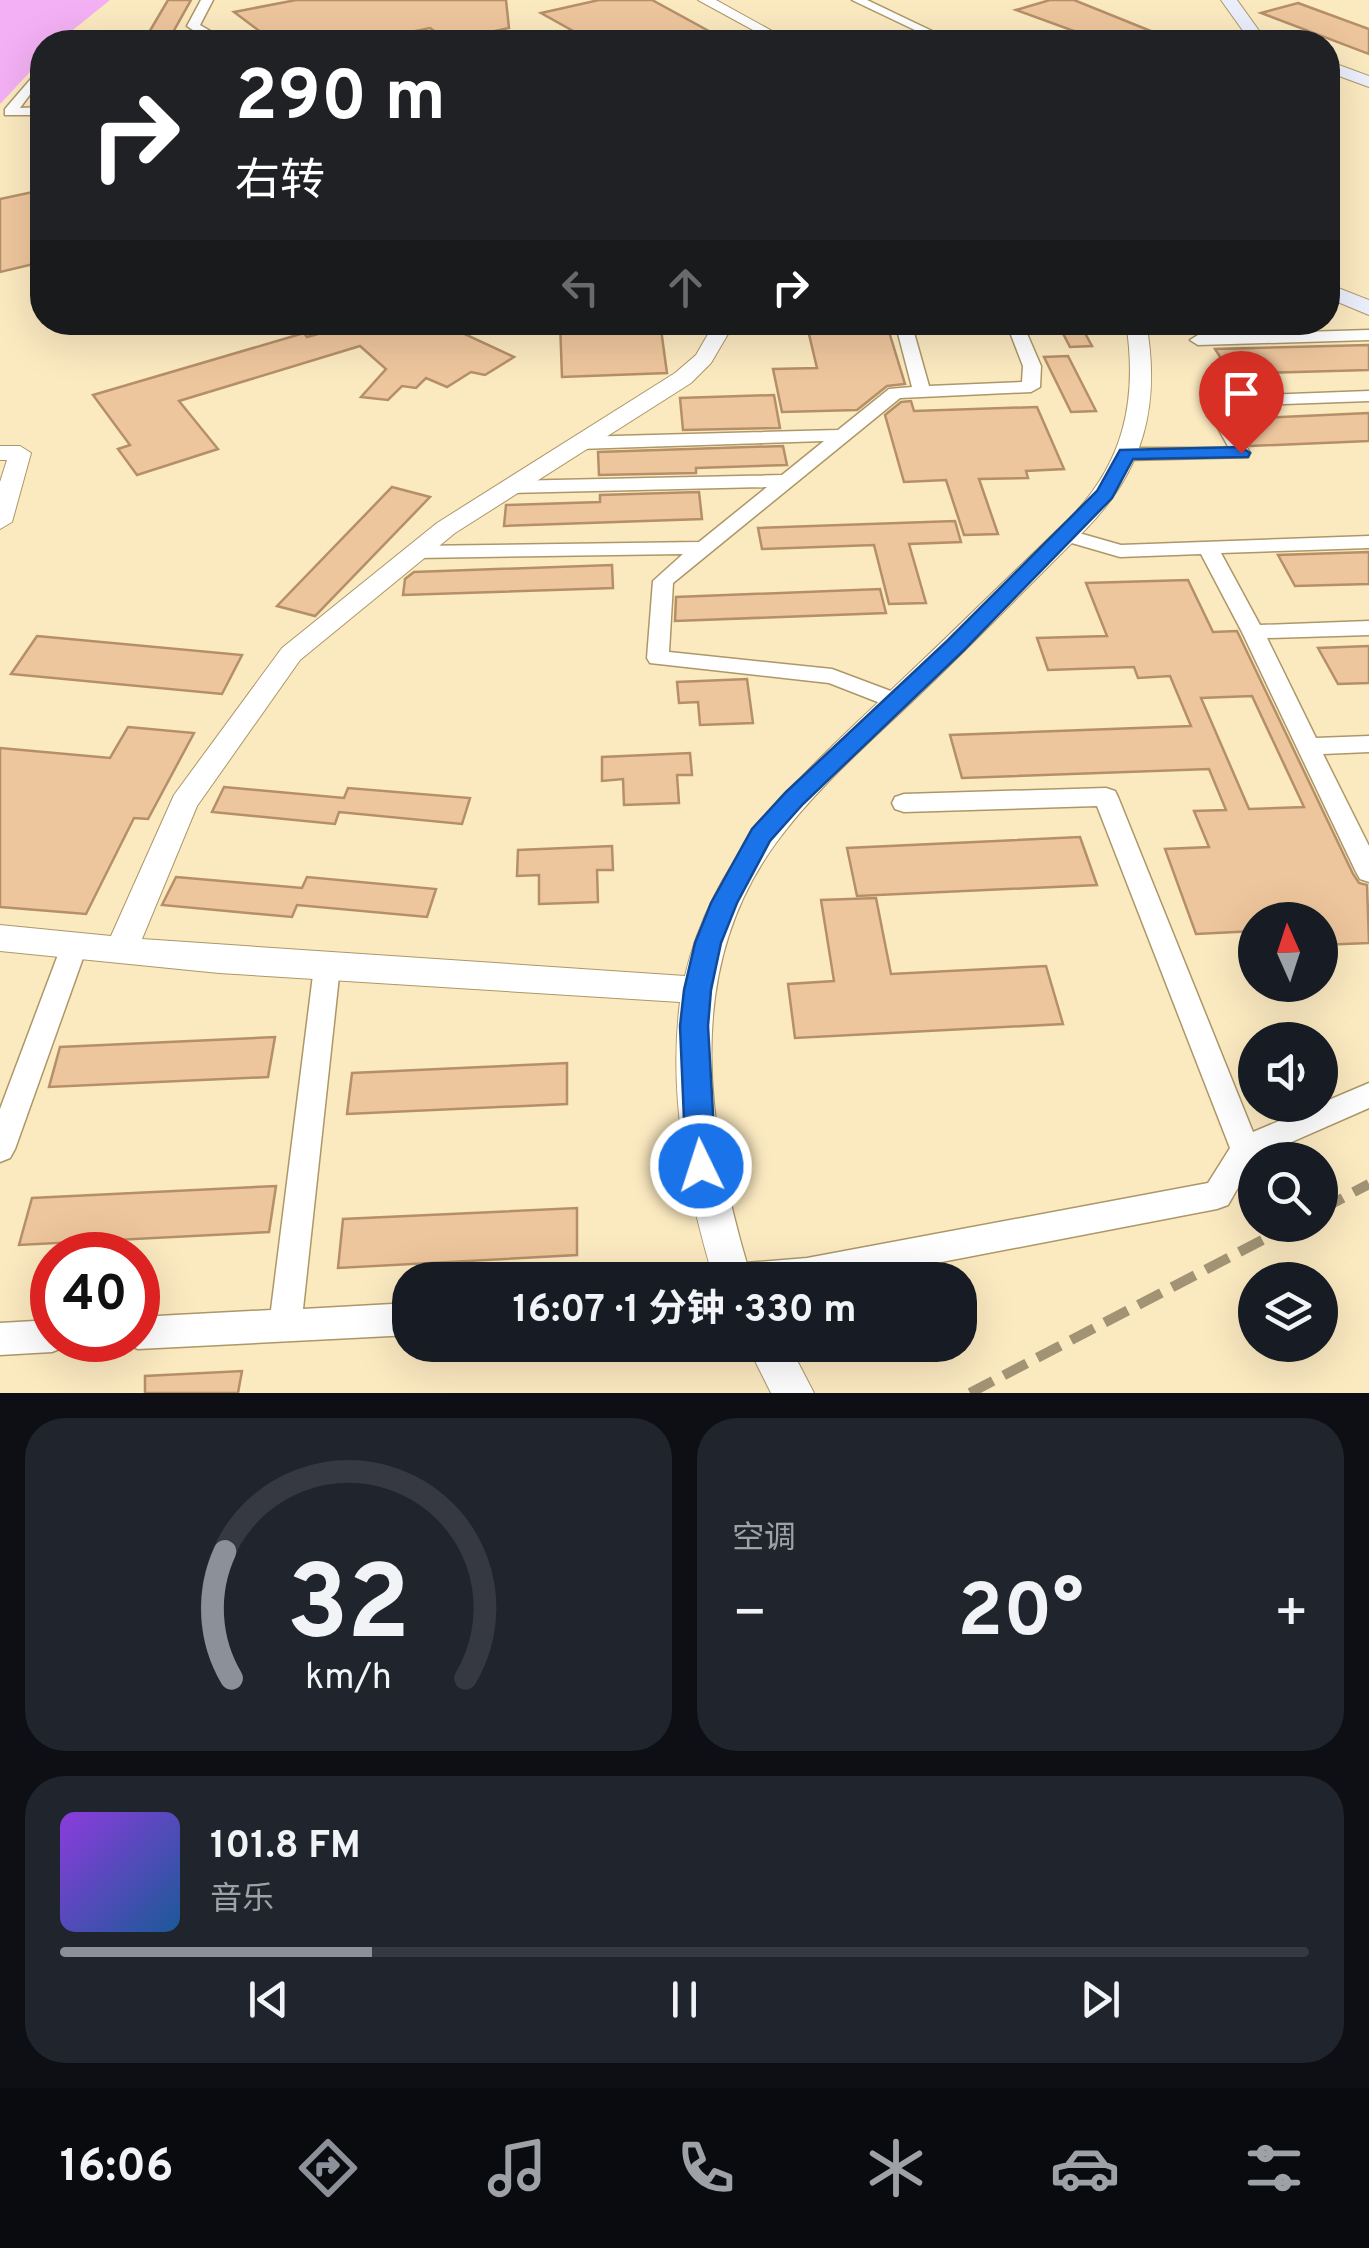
<!DOCTYPE html>
<html lang="zh">
<meta charset="utf-8">
<style>
:root{--surface:#171b24;--page:#20242c;--text:#f1f3f6;--muted:#9ea1a6;--line:#363941;--accent:#8c9099}
body{margin:0;font-family:Overpass,"Noto Sans SC",sans-serif;background:var(--page);color:var(--text);height:100vh;display:flex;flex-direction:column;font-size:38px;white-space:nowrap}
*{box-sizing:border-box;margin:0}
p{font-size:32px;color:var(--muted)}
.icon{flex:none;width:55px;height:55px;fill:none;stroke:currentColor;stroke-width:2;stroke-linecap:round;stroke-linejoin:round}
.map{position:relative;height:1393px;overflow:hidden}
.drawer{display:flex;flex-direction:column;gap:25px;padding:25px;background:#0d0f14;flex:1}
.drawer>*{flex:none}
.top-card{position:absolute;left:30px;top:30px;width:1310px;height:305px;border-radius:40px;box-shadow:0 10px 40px #0002;background:#202124;color:#fff;overflow:hidden}
.needle{width:65px;rotate:357deg}
.controls{position:absolute;left:1238px;top:902px;display:grid;gap:20px}
.controls a{display:grid;place-items:center;width:100px;height:100px;border-radius:50%;background:var(--surface);box-shadow:0 10px 40px #0002;font-size:50px}
.speed{position:absolute;left:30px;top:1232px;display:flex;gap:20px;font-size:50px;font-weight:700;text-align:center}
.speed>*{display:grid;place-content:center;width:130px;height:130px;border-radius:50%;background:var(--surface);box-shadow:0 10px 40px #0002;line-height:1}
.speed .limit{border:15px solid #d22;background:#fff;color:#111}
.pin{position:absolute;display:grid;place-items:center;width:85px;height:85px;color:#fff;margin:-102px -42px;border-radius:50% 50% 50% 0;rotate:-45deg;box-shadow:0 0 10px #0007}
.pin .icon{rotate:45deg}
.me{position:absolute;width:110px;margin:-55px;rotate:356deg;stroke-linejoin:round;filter:drop-shadow(0 0 8px #0008)}
.turn{display:flex;align-items:center;gap:35px;height:210px;padding:0 40px;font-size:45px}
.turn .icon{width:130px;height:130px;stroke-width:2.5}
.turn b{display:block;font-size:70px;line-height:85px}
.lanes{display:flex;align-items:center;height:95px;padding:0 40px;background:#0003;justify-content:center;gap:50px;direction:ltr}
.lanes .off{opacity:.35}
.big{font-size:75px;font-weight:700;line-height:1.1}
.drawer .tile{flex:1;display:flex;flex-direction:column;justify-content:center;gap:15px;min-width:0;padding:0 35px;border-radius:40px;background:var(--page)}
.drawer .dial{align-items:center;gap:0}
.dial svg{height:260px;overflow:visible;fill:none;stroke:var(--line);stroke-width:7;stroke-linecap:round;text-anchor:middle}
.dial text{fill:var(--text);stroke:none}
.song{display:flex;align-items:center;gap:30px}
.cover{width:120px;height:120px;border-radius:15px;background:linear-gradient(135deg,hsl(270 70% 55%),hsl(210 70% 35%))}
.played{height:10px;border-radius:5px;background:linear-gradient(90deg,var(--accent) 25%,var(--line) 25%)}
.keys{display:flex;justify-content:space-around;direction:ltr}
.heat{display:flex;justify-content:space-between;align-items:center;font-size:55px;direction:ltr}
.drawer .tiles{flex:1;display:grid;gap:25px;grid-template-columns:1fr 1fr}
.tile:last-child{grid-column:span 2}
.trip{position:absolute;left:392px;top:1262px;width:585px;height:100px;border-radius:40px;background:var(--surface);box-shadow:0 10px 40px #0002;font-weight:700;line-height:100px;text-align:center}
.tabs{display:flex;height:160px;justify-content:space-around;align-items:center;background:#090b0e;color:var(--muted)}
.tabs .icon{width:70px;height:70px}
.tabs .current{color:var(--accent)}
.tabs b{font-size:45px;color:var(--text)}
.map>svg:first-child{display:block}
.green{fill:#f3b0f4}
.building{fill:#eec69d;stroke:#b58f68;stroke-width:2.5;fill-rule:evenodd}
.lines{fill:none;stroke-linecap:round;stroke-linejoin:round}
.minor-casing{stroke:#ad9767;stroke-width:3}
.tertiary-casing{stroke:#ad9767;stroke-width:2}
.secondary-casing{stroke:#ad9767;stroke-width:2}
.minor{fill:#fff;fill-rule:evenodd}
.tertiary{fill:#fff;fill-rule:evenodd}
.secondary{fill:#ebeffb;fill-rule:evenodd}
.rail{stroke:#a19374;stroke-width:10;stroke-dasharray:26 12;stroke-linecap:butt}
.route{fill:#1a73e8;stroke:#114b97;stroke-width:2.5}
</style>
<div class="map">
<svg width="1369" height="1393" viewBox="0 0 1369 1393">
<rect width="100%" height="100%" fill="#fbe9c0"/>
<path class="green" d="M 0,0 L 110,0 L 58,42 L 42,42 L 42,59 L 0,104 Z"/>
<g class="building">
<path d="M 168,0 L 191,0 L 172,34 L 148,34 Z"/>
<path d="M 296,0 L 506,0 L 509,28 L 449,41 L 430,28 L 362,42 L 274,42 L 234,12 Z"/>
<path d="M 599,0 L 652,0 L 729,42 L 583,42 L 582,36 L 541,13 Z"/>
<path d="M 1050,0 L 1074,0 L 1178,42 L 1104,42 L 1016,10 Z"/>
<path d="M 1298,3 L 1369,29 L 1369,54 L 1261,13 Z"/>
<path d="M 42,190 L 42,262 L 0,272 L 0,199 Z"/>
<path d="M 361,322 L 439,322 L 514,357 L 485,375 L 471,372 L 447,387 L 426,378 L 416,388 L 402,386 L 388,400 L 361,397 L 386,369 L 360,346 L 179,401 L 218,449 L 137,475 L 118,449 L 130,445 L 93,395 L 304,333 L 307,337 Z"/>
<path d="M 560,322 L 660,322 L 667,373 L 562,377 Z"/>
<path d="M 842,322 L 886,322 L 905,384 L 887,386 L 857,410 L 782,412 L 773,369 L 817,368 L 808,330 L 844,329 Z"/>
<path d="M 1057,322 L 1079,322 L 1092,346 L 1070,347 Z"/>
<path d="M 1369,345 L 1369,370 L 1231,374 L 1215,349 Z"/>
<path d="M 1068,356 L 1096,411 L 1071,412 L 1044,357 Z"/>
<path d="M 774,395 L 780,428 L 683,430 L 680,398 Z"/>
<path d="M 911,401 L 914,411 L 1037,407 L 1064,469 L 1026,471 L 1028,478 L 979,479 L 998,534 L 964,535 L 946,480 L 904,482 L 885,415 L 901,402 Z"/>
<path d="M 1369,413 L 1369,441 L 1250,446 L 1235,419 Z"/>
<path d="M 783,446 L 787,465 L 696,468 L 696,473 L 599,475 L 598,452 Z"/>
<path d="M 392,487 L 430,497 L 315,616 L 277,606 Z"/>
<path d="M 699,492 L 702,519 L 504,526 L 506,505 L 600,502 L 600,495 Z"/>
<path d="M 955,521 L 961,542 L 909,544 L 926,603 L 889,604 L 874,545 L 762,549 L 758,528 Z"/>
<path d="M 1369,552 L 1369,584 L 1295,586 L 1278,555 Z"/>
<path d="M 612,565 L 613,588 L 403,595 L 405,579 L 414,572 Z"/>
<path d="M 1188,580 L 1213,632 L 1237,631 L 1353,874 L 1359,883 L 1367,885 L 1369,943 L 1320,945 L 1320,920 L 1255,920 L 1255,931 L 1196,934 L 1165,849 L 1209,847 L 1194,811 L 1226,810 L 1209,769 L 962,778 L 950,735 L 1191,726 L 1170,676 L 1138,678 L 1134,667 L 1048,670 L 1037,638 L 1107,636 L 1086,583 ZM 1252,696 L 1304,807 L 1249,809 L 1201,698 Z"/>
<path d="M 880,589 L 886,613 L 675,621 L 676,597 Z"/>
<path d="M 37,636 L 242,655 L 222,694 L 11,674 Z"/>
<path d="M 1369,646 L 1369,683 L 1338,684 L 1318,648 Z"/>
<path d="M 747,679 L 753,723 L 700,725 L 698,702 L 679,703 L 677,682 Z"/>
<path d="M 128,727 L 194,733 L 148,819 L 134,818 L 86,914 L 0,907 L 0,748 L 110,758 Z"/>
<path d="M 690,753 L 692,775 L 677,775 L 679,803 L 624,805 L 623,779 L 602,781 L 602,757 Z"/>
<path d="M 224,787 L 344,798 L 348,788 L 470,798 L 462,824 L 339,812 L 335,824 L 212,812 Z"/>
<path d="M 1080,837 L 1097,885 L 857,896 L 847,848 Z"/>
<path d="M 612,846 L 613,870 L 597,870 L 598,902 L 539,904 L 539,875 L 517,876 L 518,850 Z"/>
<path d="M 176,877 L 302,888 L 307,877 L 436,889 L 427,917 L 297,905 L 292,917 L 162,905 Z"/>
<path d="M 876,898 L 891,974 L 1046,966 L 1063,1024 L 795,1038 L 788,984 L 834,981 L 821,900 Z"/>
<path d="M 275,1037 L 268,1077 L 49,1087 L 60,1047 Z"/>
<path d="M 567,1063 L 567,1104 L 347,1114 L 352,1073 Z"/>
<path d="M 276,1186 L 269,1232 L 19,1245 L 32,1198 Z"/>
<path d="M 577,1208 L 577,1255 L 338,1268 L 343,1219 Z"/>
<path d="M 242,1371 L 238,1393 L 145,1393 L 145,1376 Z"/>
</g>
<g class="lines">
<g class="minor-casing">
<g id="minor">
<path d="M 201,0 L 213,0 L 200,25 L 217,35 L 217,41 L 209,41 L 187,26 Z"/>
<path d="M 852,0 L 867,0 L 955,42 L 940,42 Z"/>
<path d="M 42,66 L 42,78 L 20,108 L 42,107 L 42,115 L 5,115 L 5,109 Z"/>
<path d="M 895,322 L 911,322 L 929,386 L 1022,382 L 1023,366 L 1006,322 L 1022,322 L 1041,366 L 1040,387 L 1031,392 L 900,398 L 673,583 L 669,652 L 832,669 L 904,696 L 907,701 L 904,706 L 888,706 L 829,683 L 650,663 L 647,658 L 653,581 L 683,554 L 416,558 L 406,552 L 416,546 L 699,542 L 767,487 L 509,493 L 499,487 L 509,481 L 782,475 L 824,441 L 578,449 L 569,443 L 578,437 L 838,430 L 889,389 L 912,387 Z"/>
<path d="M 1369,330 L 1369,340 L 1198,345 L 1190,340 L 1198,335 Z"/>
<path d="M 1369,391 L 1369,401 L 1224,406 L 1250,453 L 1248,457 L 1127,460 L 1118,454 L 1127,448 L 1229,448 L 1203,401 L 1206,397 Z"/>
<path d="M 1065,529 L 1121,545 L 1369,536 L 1369,548 L 1221,553 L 1260,625 L 1369,621 L 1369,635 L 1267,638 L 1316,738 L 1369,736 L 1369,752 L 1323,754 L 1369,846 L 1369,882 L 1360,879 L 1356,872 L 1242,632 L 1201,554 L 1120,557 L 1058,539 L 1055,535 L 1058,531 Z"/>
<path d="M 1106,788 L 1115,791 L 1118,797 L 1253,1132 L 1369,1083 L 1369,1108 L 1255,1158 L 1228,1205 L 1217,1209 L 848,1280 L 718,1280 L 722,1268 L 733,1264 L 807,1258 L 1208,1183 L 1230,1148 L 1097,806 L 904,812 L 895,809 L 892,803 L 895,797 L 904,794 Z"/>
<path d="M 75,934 L 84,937 L 88,944 L 15,1149 L 10,1158 L 0,1162 L 0,1109 L 62,944 L 66,937 Z"/>
<path d="M 327,956 L 336,959 L 340,967 L 303,1309 L 410,1303 L 410,1335 L 138,1349 L 126,1344 L 125,1340 L 138,1340 L 138,1317 L 271,1310 L 314,967 L 318,959 Z"/>
<path d="M 52,1320 L 52,1340 L 67,1340 L 64,1347 L 52,1352 L 0,1355 L 0,1323 Z"/>
</g>
</g>
<g class="tertiary-casing">
<g id="tertiary">
<path d="M 698,0 L 716,0 L 792,42 L 775,42 Z"/>
<path d="M 715,322 L 735,322 L 711,363 L 691,383 L 455,533 L 300,660 L 197,806 L 142,939 L 685,976 C 716,843 814,764 908,674 C 962,623 1014,571 1068,520 C 1124,464 1138,400 1126,322 L 1146,322 C 1161,405 1144,470 1085,530 C 1029,585 975,642 918,696 C 869,743 816,788 776,843 C 680,974 708,1136 752,1280 L 714,1280 C 687,1189 668,1097 680,1002 L 219,973 L 0,951 L 0,925 L 111,936 L 174,795 L 282,648 L 437,523 L 675,373 L 696,355 Z"/>
<path d="M 0,446 L 20,446 L 31,453 L 12,522 L 0,529 L 0,482 L 7,460 L 0,460 Z"/>
<path d="M 747,1345 L 789,1345 L 814,1393 L 771,1393 Z"/>
</g>
</g>
<g class="secondary-casing">
<g id="secondary">
<path d="M 1221,0 L 1237,0 L 1265,39 L 1263,42 L 1251,42 Z"/>
<path d="M 1328,61 L 1369,76 L 1369,87 L 1328,72 Z"/>
<path d="M 1328,284 L 1369,300 L 1369,315 L 1328,298 Z"/>
</g>
</g>
<use href="#minor" class="minor"/>
<use href="#tertiary" class="tertiary"/>
<use href="#secondary" class="secondary"/>
<g class="rail">
<path d="M 1320,1210 L 1369,1184"/>
<path d="M 970,1393 L 1291,1225"/>
</g>
</g>
<path class="route" d="M 1241,447 L 1250,453 L 1248,457 L 1133,459 L 1112,498 L 963,651 L 803,804 L 770,841 L 737,903 L 721,943 L 711,990 L 708,1026 L 716,1166 L 711,1175 L 701,1179 L 690,1175 L 686,1166 L 680,1026 L 684,990 L 695,943 L 711,903 L 752,829 L 786,792 L 947,641 L 1097,491 L 1120,450 Z"/>
</svg>
<div class="controls">
<a><svg class="needle" viewBox="-14 -14 28 28"><path d="M0-13l5 13h-10z" fill="#e53935"/><path d="M0 13l5-13h-10z" fill="#9ea1a6"/></svg></a>
<a><svg class="icon" aria-label="sound" viewBox="0 0 24 24"><path d="M4 9h4l5-4v14l-5-4H4zM17 9q2 3 0 6"/></svg></a>
<a><svg class="icon" aria-label="search" viewBox="0 0 24 24"><circle cx="10" cy="10" r="6"/><path d="M15 15l6 6"/></svg></a>
<a><svg class="icon" aria-label="layers" viewBox="0 0 24 24"><path d="M12 4l9 5-9 5-9-5zM3 14l9 5 9-5"/></svg></a>
</div>
<div class="speed"><div class="limit">40</div></div>
<div class="pin" style="left:1241px;top:453px;background:#d93025"><svg class="icon" aria-label="arrive" viewBox="0 0 24 24"><path d="M6 21V4h12l-3 4 3 4H6"/></svg></div>
<svg class="me" style="left:701px;top:1166px" viewBox="-20 -20 40 40"><circle r="17" fill="#1a73e8" stroke="#fff" stroke-width="3"/><path d="M0-11L8 9 0 5-8 9z" fill="#fff"/></svg>
<div class="trip">16:07 · 1 分钟 · 330 m</div>
<div class="top-card">
<div class="turn"><svg class="icon" aria-label="right" viewBox="0 0 24 24"><path d="M7 20v-9h11M14 6l5 5-5 5"/></svg><div><b>290 m</b>右转</div></div>
<div class="lanes"><svg class="icon off" aria-label="left" viewBox="0 0 24 24"><path d="M17 20v-9H6M10 6l-5 5 5 5"/></svg><svg class="icon off" aria-label="ahead" viewBox="0 0 24 24"><path d="M12 20V5M6 11l6-6 6 6"/></svg><svg class="icon" aria-label="right" viewBox="0 0 24 24"><path d="M7 20v-9h11M14 6l5 5-5 5"/></svg></div>
</div>
</div>
<section class="drawer">
<div class="tiles">
<div class="tile dial"><svg viewBox="0 0 100 80">
<path d="M14 69A42 42 0 1 1 86 69"/>
<path d="M14 69A42 42 0 0 1 12 30" stroke="#8c9099"/>
<text x="50" y="56" font-size="32" font-weight="700">32</text>
<text x="50" y="72" font-size="11">km/h</text>
</svg></div>
<div class="tile"><p>空调</p>
<div class="heat"><a>−</a><b class="big">20°</b><a>+</a></div>
</div>
<div class="tile">
<div class="song"><i class="cover"></i><div><b>101.8 FM</b><p>音乐</p></div></div>
<div class="played"></div>
<div class="keys"><svg class="icon" aria-label="previous" viewBox="0 0 24 24"><path d="M18 5L8 12l10 7zM5 5v14"/></svg><svg class="icon" aria-label="pause" viewBox="0 0 24 24"><path d="M8 5v14M16 5v14"/></svg><svg class="icon" aria-label="next" viewBox="0 0 24 24"><path d="M6 5l10 7-10 7zM19 5v14"/></svg></div>
</div>
</div>
</section>
<nav class="tabs">
<b>16:06</b>
<svg class="icon current" aria-label="directions" viewBox="0 0 24 24"><path d="M12 3l9 9-9 9-9-9zM9 14v-3h6M13 9l2 2-2 2"/></svg>
<svg class="icon" aria-label="music" viewBox="0 0 24 24"><path d="M9 18V5l10-2v13"/><circle cx="6" cy="18" r="3"/><circle cx="16" cy="16" r="3"/></svg>
<svg class="icon" aria-label="phone" viewBox="0 0 24 24"><path d="M5 4h4l2 5-3 2q2 4 5 5l2-3 5 2v4C11 20 4 13 5 4z"/></svg>
<svg class="icon" aria-label="climate" viewBox="0 0 24 24"><path d="M12 3v18M4 7l16 10M4 17L20 7"/></svg>
<svg class="icon" aria-label="car" viewBox="0 0 24 24"><path d="M5 17H2v-5l4-1 3-4h7l3 4 3 1v5h-3M9 17h6M6 11h13"/><circle cx="7" cy="17" r="2"/><circle cx="17" cy="17" r="2"/></svg>
<svg class="icon" aria-label="filters" viewBox="0 0 24 24"><path d="M4 7h16M4 17h16"/><circle cx="9" cy="7" r="2"/><circle cx="15" cy="17" r="2"/></svg>
</nav>
